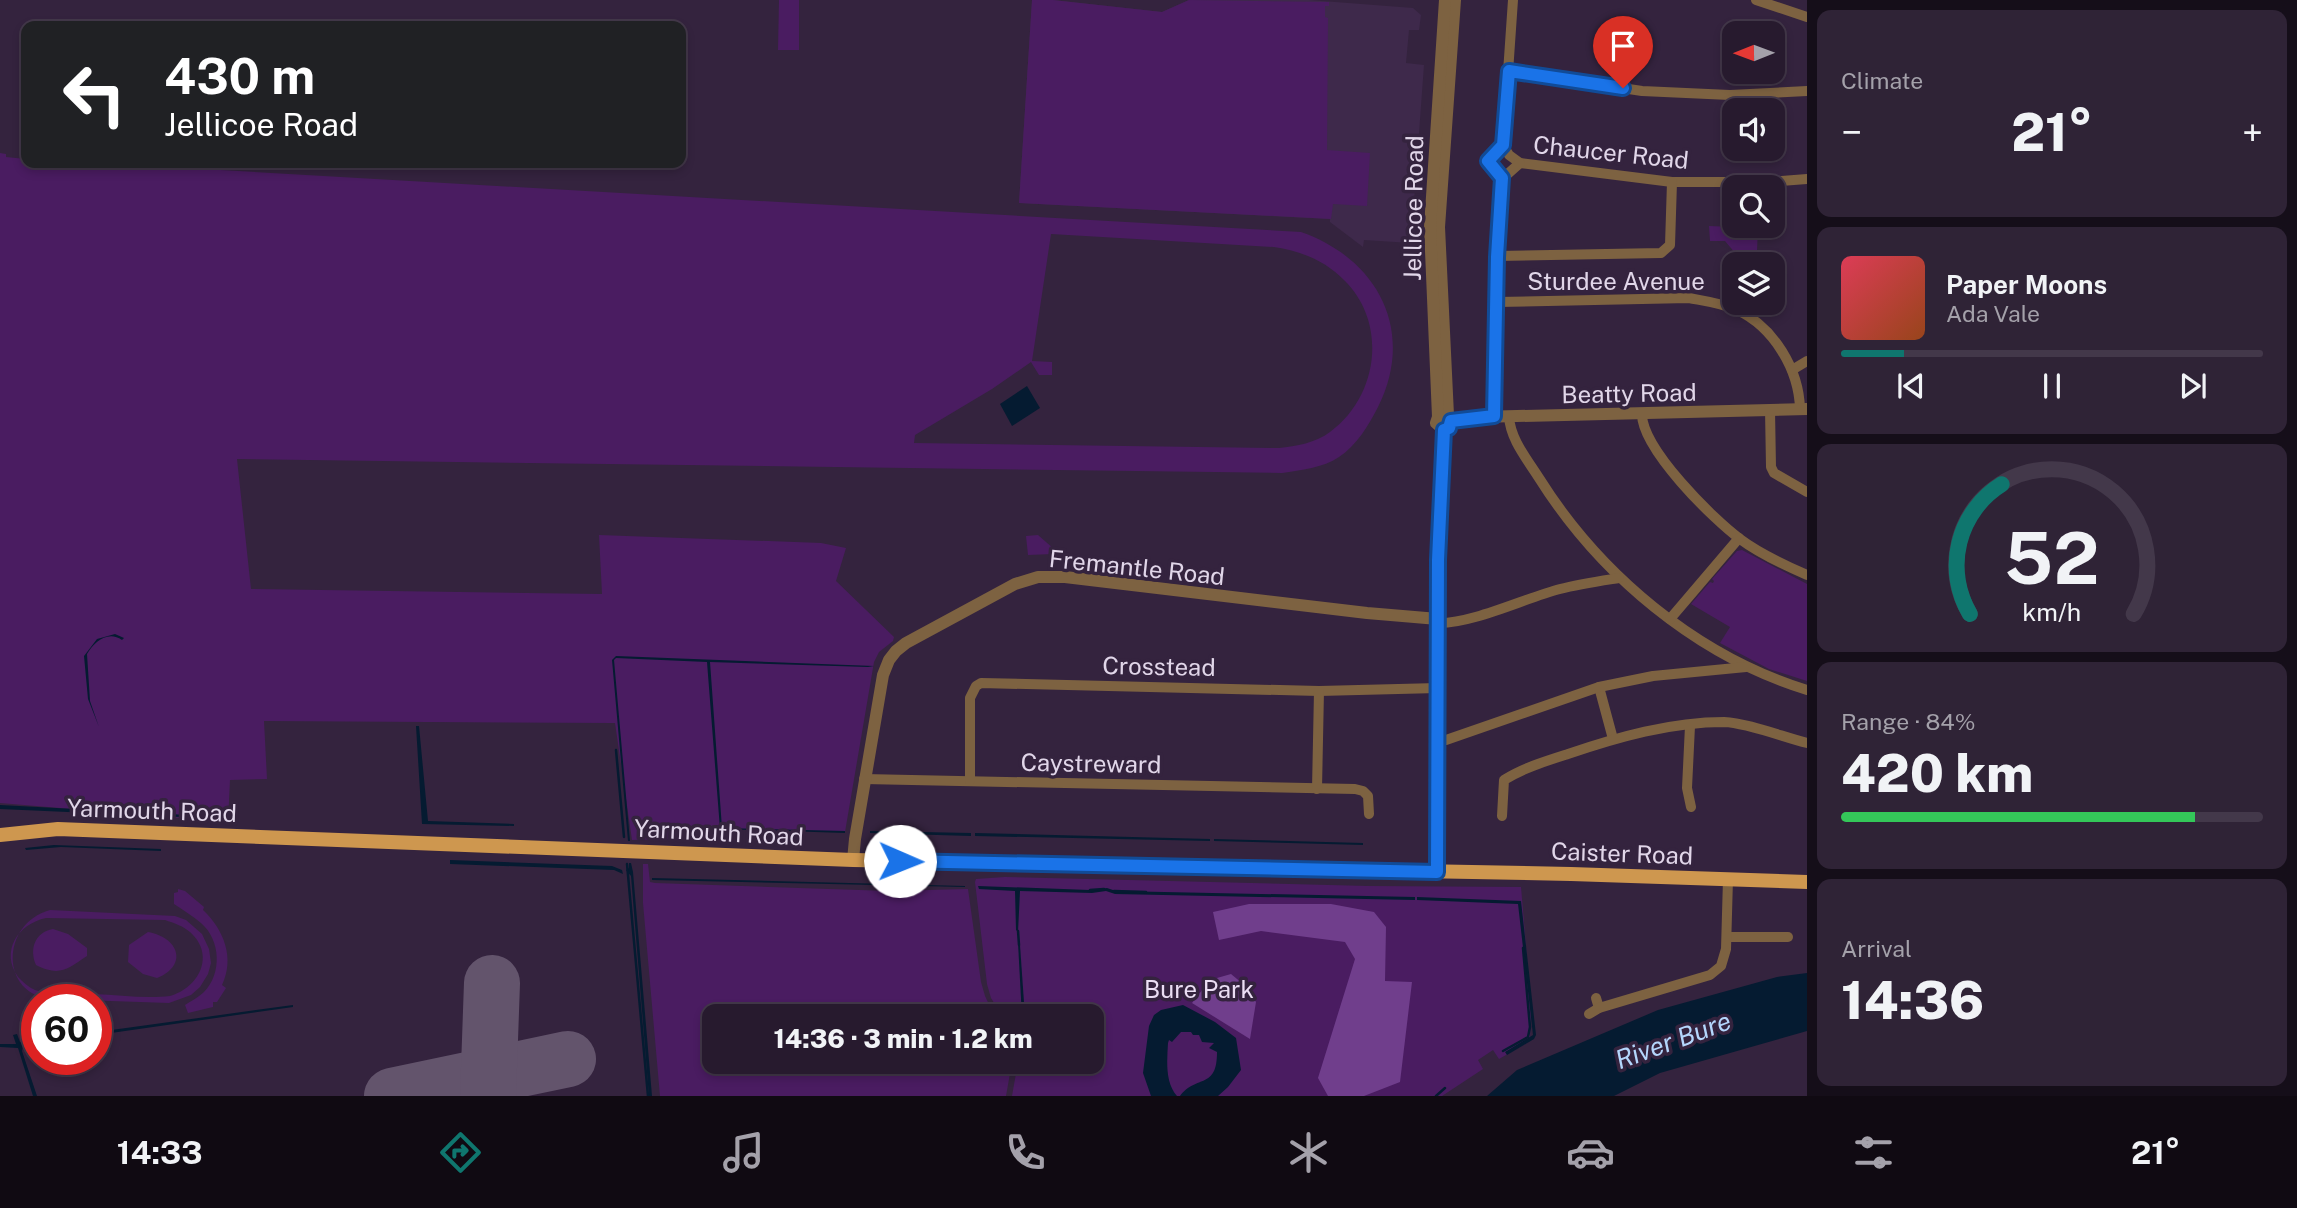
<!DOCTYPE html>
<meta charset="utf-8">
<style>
:root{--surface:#271a2e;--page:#2f2336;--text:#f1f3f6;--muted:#a4a1aa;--line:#43384a;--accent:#0f766e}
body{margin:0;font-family:"Public Sans",sans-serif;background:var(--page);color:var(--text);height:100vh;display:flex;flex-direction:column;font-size:26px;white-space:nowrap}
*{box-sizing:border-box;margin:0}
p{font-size:23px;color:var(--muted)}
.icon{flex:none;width:38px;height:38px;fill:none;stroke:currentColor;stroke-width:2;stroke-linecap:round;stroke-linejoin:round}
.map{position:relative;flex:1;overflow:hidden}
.panel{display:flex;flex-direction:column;gap:10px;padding:10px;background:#150e19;width:490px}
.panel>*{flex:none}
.top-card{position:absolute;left:21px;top:21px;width:665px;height:147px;border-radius:14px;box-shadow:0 4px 10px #0003,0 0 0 2px var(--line);background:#202124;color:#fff;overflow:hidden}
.needle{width:46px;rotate:269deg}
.controls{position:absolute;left:1722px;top:21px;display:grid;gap:14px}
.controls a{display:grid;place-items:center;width:63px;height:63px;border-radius:14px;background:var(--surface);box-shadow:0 4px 10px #0003,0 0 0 2px var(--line);font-size:35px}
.speed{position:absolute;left:21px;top:984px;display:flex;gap:14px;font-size:35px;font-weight:700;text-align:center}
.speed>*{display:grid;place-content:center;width:91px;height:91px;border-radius:50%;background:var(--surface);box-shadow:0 4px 10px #0003,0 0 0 2px var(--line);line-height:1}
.speed .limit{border:10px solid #d22;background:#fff;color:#111}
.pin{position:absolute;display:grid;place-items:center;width:60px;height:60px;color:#fff;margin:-72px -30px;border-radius:50% 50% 50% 0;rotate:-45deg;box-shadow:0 0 7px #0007}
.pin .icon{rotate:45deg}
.me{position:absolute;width:77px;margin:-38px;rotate:91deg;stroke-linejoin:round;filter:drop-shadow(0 0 5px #0008)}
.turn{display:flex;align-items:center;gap:24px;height:147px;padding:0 28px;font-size:32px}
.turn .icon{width:91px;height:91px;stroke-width:2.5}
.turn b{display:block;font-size:49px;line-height:60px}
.big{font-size:52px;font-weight:800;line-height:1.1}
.panel .tile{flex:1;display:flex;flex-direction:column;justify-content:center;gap:10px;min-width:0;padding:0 24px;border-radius:14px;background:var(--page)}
.panel .dial{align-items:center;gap:0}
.dial svg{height:182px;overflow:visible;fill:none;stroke:var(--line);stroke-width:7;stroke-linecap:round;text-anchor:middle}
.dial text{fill:var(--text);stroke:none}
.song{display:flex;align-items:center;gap:21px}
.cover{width:84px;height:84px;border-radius:10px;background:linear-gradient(135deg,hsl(350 70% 55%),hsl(20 70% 35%))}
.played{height:7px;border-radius:4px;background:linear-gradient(90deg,var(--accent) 15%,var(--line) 15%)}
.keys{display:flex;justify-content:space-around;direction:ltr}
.heat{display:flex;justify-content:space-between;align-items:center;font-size:38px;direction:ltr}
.charge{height:10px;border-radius:5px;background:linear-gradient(90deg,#34c759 84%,var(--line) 0)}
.trip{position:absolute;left:702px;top:1004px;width:402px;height:70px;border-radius:14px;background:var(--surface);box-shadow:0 4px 10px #0003,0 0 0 2px var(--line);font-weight:800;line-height:70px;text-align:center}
.tab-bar{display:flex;height:112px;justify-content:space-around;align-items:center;background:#100a12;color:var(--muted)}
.tab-bar .icon{width:49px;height:49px}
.tab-bar .selected{color:var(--accent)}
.tab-bar b{font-size:32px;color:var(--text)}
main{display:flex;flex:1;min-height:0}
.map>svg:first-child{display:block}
.built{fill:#3e294b}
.green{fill:#4a1c61;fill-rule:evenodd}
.forest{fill:#703e8c}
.water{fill:#051b31}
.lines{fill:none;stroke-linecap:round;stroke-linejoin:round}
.stream{stroke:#051b31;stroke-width:2.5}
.runway{stroke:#63546c;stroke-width:56}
.minor{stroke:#7d6241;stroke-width:10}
.tertiary{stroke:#7d6241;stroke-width:12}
.primary{stroke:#ce974f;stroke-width:14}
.route-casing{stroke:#114b97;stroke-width:18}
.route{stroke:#1a73e8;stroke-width:12}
.labels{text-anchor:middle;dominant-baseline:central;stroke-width:7;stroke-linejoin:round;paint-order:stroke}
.street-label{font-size:24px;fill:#e1d6e9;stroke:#34233e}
.park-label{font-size:24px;fill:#ebdef4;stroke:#34233e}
.water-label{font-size:26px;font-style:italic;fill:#b4d6fc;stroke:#34233e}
</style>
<main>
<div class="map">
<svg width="1807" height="1096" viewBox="0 0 1807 1096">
<rect width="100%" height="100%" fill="#34233e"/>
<path class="built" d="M 1032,0 L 1053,0 L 1162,12 L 1189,0 L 1309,0 L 1413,8 L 1421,15 L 1419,30 L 1409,30 L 1406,63 L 1424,65 L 1411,243 L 1364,240 L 1363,247 L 1330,222 L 1330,219 L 1019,203 Z"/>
<g class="green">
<path d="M 779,0 L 799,0 L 799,50 L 778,50 Z"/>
<path d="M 1032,0 L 1053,0 L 1162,12 L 1189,0 L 1329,2 L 1329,6 L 1325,6 L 1325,17 L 1328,18 L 1327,150 L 1370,153 L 1367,206 L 1333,204 L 1331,219 L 1019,203 Z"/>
<path d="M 0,153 L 6,154 L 6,157 L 26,159 L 26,163 L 97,163 L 1301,232 C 1378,259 1416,331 1378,407 C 1369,425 1356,446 1339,457 C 1323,468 1301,470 1282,473 L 237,459 L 251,589 L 602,594 L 599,535 L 821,543 L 846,548 L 836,581 L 894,637 L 893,641 L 879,652 L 874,662 L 845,832 L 720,829 L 721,837 L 632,840 L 615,723 L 264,721 L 267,779 L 230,780 L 228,822 L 0,803 ZM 1051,234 L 1274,247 C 1301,251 1326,261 1345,281 C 1388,324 1378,397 1330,432 C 1316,443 1296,446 1279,448 L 914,443 L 915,435 L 992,389 L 1031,362 L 1039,375 L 1052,375 L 1052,362 L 1032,361 Z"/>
<path d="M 1709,226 L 1758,228 L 1757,251 L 1766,252 L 1766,262 L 1742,261 L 1725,241 L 1710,241 Z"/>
<path d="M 1038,535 L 1054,549 L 1053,554 L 1028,555 L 1026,536 Z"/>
<path d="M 1742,550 L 1807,584 L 1807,681 L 1769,669 L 1720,643 L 1730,627 L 1691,604 L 1710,582 L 1713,583 L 1714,581 L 1712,579 L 1737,551 Z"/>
<path d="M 643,864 L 648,864 L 650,882 L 655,883 L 889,891 L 968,889 L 981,982 L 985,996 L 995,1017 L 714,1017 L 714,1062 L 1012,1062 L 1006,1096 L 660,1096 L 643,903 Z"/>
<path d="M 1005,877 L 1368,886 L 1521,887 L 1531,1005 L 1530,1039 L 1527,1043 L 1499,1059 L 1493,1050 L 1478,1060 L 1483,1069 L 1442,1096 L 1012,1096 L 1018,1062 L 1092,1062 L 1092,1017 L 1003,1017 L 991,998 L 987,984 L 975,882 L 976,879 Z"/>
<path d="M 178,889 L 185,891 L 204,907 L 203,910 C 224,930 235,958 222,985 L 226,988 L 217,1002 L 213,1002 L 213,1007 L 188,1013 L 185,1005 C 191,1001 199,997 204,992 C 222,974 221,940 201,923 C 193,916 183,910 174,904 L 174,893 L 178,892 Z"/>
<path d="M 50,910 L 175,916 L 186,920 L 202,934 L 209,949 L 211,963 L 208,974 L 200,987 L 191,995 L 169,1003 L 52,999 C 0,995 0,924 50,910 ZM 46,918 L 165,920 C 174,923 183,926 190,932 C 216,955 199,988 170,996 C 146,999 119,995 94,994 C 76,994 53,996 35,990 C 28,987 23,982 18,977 C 0,951 18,924 46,918 Z"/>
<path d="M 53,929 L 68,934 L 87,948 L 87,956 C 67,969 60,977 36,965 C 29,949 35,932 53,929 Z"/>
<path d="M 148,932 C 178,937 189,965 157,978 L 143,974 L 128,962 L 129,945 Z"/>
</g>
<g class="forest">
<path d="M 1249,904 L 1331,904 L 1374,912 L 1386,927 L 1385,981 L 1412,982 L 1400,1082 L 1364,1096 L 1328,1096 L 1318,1078 L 1355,959 L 1345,942 L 1261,931 L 1219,940 L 1213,912 Z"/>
<path d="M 1231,974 L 1243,984 L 1256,1002 L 1250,1039 L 1192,1003 L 1210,980 Z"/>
</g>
<g class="water">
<path d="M 1027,386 L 1040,408 L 1012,426 L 1000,404 Z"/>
<path d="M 115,634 L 124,638 L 122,640 C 108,630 94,642 87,654 L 90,701 L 99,727 L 88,699 L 84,656 L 97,639 Z"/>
<path d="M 616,656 L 874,666 L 868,667 L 710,662 L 722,828 L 845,831 L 845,833 L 720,829 L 707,662 L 616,658 L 614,660 L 630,841 L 628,841 L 612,660 Z"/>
<path d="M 416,726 L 419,726 L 428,821 L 514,824 L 514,826 L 422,824 Z"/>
<path d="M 0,805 L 225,817 L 225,819 L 0,809 Z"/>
<path d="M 870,831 L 971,833 L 971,836 L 870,833 Z"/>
<path d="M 975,833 L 1210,839 L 1210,841 L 975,836 Z"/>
<path d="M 1214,839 L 1363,843 L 1363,845 L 1214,841 Z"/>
<path d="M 54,845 L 161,849 L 161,851 L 61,847 L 26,850 L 25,848 Z"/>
<path d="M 450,860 L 612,866 L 622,870 L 623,874 L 614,870 L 450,864 Z"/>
<path d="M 629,863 L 631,863 L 633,872 L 652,1096 L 649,1096 L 631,876 L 626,870 L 629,868 Z"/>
<path d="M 652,878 L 965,886 L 965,887 L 652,880 Z"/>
<path d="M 978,886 L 1090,890 L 1107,888 L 1116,891 L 1415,897 L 1415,900 L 1115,894 L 1106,891 L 1092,893 L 1020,891 L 1018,932 L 1016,930 L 1015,891 L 979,889 Z"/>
<path d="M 1417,897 L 1521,901 L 1536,1035 L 1534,1039 L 1507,1055 L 1505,1052 L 1533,1035 L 1518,904 L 1417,900 Z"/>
<path d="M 1018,943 L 1020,945 L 1025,1017 L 1022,1017 Z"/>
<path d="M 1807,973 L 1807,1031 L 1660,1073 L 1614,1096 L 1487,1096 L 1517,1070 L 1658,1010 L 1777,977 Z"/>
<path d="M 293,1005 L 293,1007 L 97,1035 L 97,1032 Z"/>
<path d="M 1183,1005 L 1215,1022 L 1236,1038 L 1241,1070 L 1228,1087 L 1218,1096 L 1180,1096 C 1197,1074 1217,1090 1217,1052 L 1209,1048 L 1214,1043 L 1202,1042 L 1199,1035 L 1193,1035 L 1191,1032 L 1181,1032 L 1172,1042 L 1169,1040 L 1168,1043 C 1167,1061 1165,1082 1177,1096 L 1151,1096 L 1143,1073 L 1149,1026 L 1154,1015 L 1161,1010 Z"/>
<path d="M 17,1034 L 20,1042 L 37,1041 L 37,1044 L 23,1046 L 22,1051 L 37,1096 L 33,1096 L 18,1048 L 0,1047 L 0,1044 L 16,1044 L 13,1035 Z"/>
</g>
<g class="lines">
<g class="stream">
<path d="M 616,750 L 624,837"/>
<path d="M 627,864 L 648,1096"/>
<path d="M 1090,890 L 1104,889"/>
<path d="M 1114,891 L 1146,892"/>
<path d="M 1018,931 L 1019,945"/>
<path d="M 1503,1051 L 1528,1037 L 1530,1027 L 1523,948"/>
<path d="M 1436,1096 L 1445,1088"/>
</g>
<g class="runway">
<path d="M 392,1096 L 568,1059"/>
<path d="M 488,1096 L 492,983"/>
</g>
<g class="minor">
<path d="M 1756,0 L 1807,17"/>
<path d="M 1509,71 L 1642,91 L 1730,95 L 1807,91"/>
<path d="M 1503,145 L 1509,155 L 1520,163 L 1672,182 L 1768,182 L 1807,179"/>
<path d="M 1502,179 L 1488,161 L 1503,145 L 1513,0"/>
<path d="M 1497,256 L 1661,253 L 1670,245 L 1672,182"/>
<path d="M 1497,302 L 1689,298 C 1705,301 1722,303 1737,310 C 1774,327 1799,370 1800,409"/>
<path d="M 1792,370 L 1807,361"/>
<path d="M 1770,410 L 1771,467 L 1774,473 L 1807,492"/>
<path d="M 1642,414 C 1642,449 1713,519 1740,539 C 1760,554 1784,565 1807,575"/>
<path d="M 1495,416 L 1501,192 L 1502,179 L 1520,163"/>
<path d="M 1509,416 C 1510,439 1527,459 1539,478 C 1600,575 1697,656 1807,690"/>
<path d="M 1670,619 L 1739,538"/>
<path d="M 1438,623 C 1472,624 1525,598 1560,589 C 1579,584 1600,581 1619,578"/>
<path d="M 1599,687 L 1613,739"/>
<path d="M 1690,726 L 1687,788 L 1691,807"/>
<path d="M 1438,740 L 1446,740 L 1599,687 L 1653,676 L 1746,667"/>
<path d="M 864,779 L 1355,789 L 1363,791 L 1368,796 L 1369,814"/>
<path d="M 970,781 L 970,698 L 976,686 L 981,683 L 1319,691 L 1438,688"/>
<path d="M 1317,789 L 1319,691"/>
<path d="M 1502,816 L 1504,780 C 1523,768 1546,761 1568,754 C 1618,737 1671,722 1724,722 C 1748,723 1783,737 1807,743"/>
<path d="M 1727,937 L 1788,937"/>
<path d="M 1596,998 L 1599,1008"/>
<path d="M 1589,1014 L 1599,1008 L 1710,975 L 1721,966 L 1726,949 L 1728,879"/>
</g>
<g class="tertiary">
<path d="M 1448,415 L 1439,227 L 1455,0"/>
<path d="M 1451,421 L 1479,417 L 1807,409"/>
<path d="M 1444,430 L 1436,423 L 1438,417 L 1430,227 L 1445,0"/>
<path d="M 853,860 L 855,839 L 883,675 L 889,660 L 896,651 L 906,643 L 1015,584 L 1038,577 L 1065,577 L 1367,613 L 1438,619"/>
<path d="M 1437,872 L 1438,560 L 1444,430"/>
</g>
<path class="primary" d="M 0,835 L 58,829 L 853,860 L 1571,874 L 1807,882"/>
</g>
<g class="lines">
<g class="route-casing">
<path id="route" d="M 900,861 L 1437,872 L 1438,560 L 1444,430 L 1449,428 L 1451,421 L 1494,416 L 1497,257 L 1502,178 L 1488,161 L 1503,145 L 1509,71 L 1623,88"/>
</g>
<use href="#route" class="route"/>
</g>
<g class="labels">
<g class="street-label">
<text transform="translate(1611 152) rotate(6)">Chaucer Road</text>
<text transform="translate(1413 208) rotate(-89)">Jellicoe Road</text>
<text x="1616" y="281">Sturdee Avenue</text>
<text transform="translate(1629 393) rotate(-1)">Beatty Road</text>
<text transform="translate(1137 567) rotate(6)">Fremantle Road</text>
<text transform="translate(1159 666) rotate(1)">Crosstead</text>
<text transform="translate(1091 763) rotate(1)">Caystreward</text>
<text transform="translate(152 810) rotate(2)">Yarmouth Road</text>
<text transform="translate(719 832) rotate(3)">Yarmouth Road</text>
<text transform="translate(1622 853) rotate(2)">Caister Road</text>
</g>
<g class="park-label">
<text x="1199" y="989">Bure Park</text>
</g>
<g class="water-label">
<text transform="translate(1673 1040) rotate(-20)">River Bure</text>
</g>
</g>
</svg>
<div class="controls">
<a><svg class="needle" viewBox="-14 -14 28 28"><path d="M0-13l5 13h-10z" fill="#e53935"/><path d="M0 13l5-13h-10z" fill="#a4a1aa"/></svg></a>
<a><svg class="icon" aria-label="sound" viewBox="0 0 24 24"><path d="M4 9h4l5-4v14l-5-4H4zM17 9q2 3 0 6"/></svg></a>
<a><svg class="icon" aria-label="search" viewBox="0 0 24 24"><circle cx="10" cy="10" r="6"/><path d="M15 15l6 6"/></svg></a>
<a><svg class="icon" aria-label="layers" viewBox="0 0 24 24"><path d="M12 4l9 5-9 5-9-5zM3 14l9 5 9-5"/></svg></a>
</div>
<div class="speed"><div class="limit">60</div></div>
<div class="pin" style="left:1623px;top:88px;background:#d93025"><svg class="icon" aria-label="arrive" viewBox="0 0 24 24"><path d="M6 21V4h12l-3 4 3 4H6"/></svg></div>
<svg class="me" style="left:900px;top:861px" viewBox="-20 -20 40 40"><circle r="19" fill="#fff"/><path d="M0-13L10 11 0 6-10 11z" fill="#1a73e8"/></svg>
<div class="trip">14:36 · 3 min · 1.2 km</div>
<div class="top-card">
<div class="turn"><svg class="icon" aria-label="left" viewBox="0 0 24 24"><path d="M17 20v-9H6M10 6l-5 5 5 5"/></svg><div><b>430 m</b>Jellicoe Road</div></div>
</div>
</div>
<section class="panel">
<div class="tile"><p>Climate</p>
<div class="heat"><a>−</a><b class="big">21°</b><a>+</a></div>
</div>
<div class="tile">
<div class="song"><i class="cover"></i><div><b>Paper Moons</b><p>Ada Vale</p></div></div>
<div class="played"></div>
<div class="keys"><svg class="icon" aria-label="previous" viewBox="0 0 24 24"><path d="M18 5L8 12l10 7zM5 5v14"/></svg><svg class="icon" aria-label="pause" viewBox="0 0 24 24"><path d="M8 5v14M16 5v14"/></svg><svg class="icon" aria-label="next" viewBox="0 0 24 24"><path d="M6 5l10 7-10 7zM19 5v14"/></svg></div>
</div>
<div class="tile dial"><svg viewBox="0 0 100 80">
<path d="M14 69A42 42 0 1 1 86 69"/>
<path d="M14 69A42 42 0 0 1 28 12" stroke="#0f766e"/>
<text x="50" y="56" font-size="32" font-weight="700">52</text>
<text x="50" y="72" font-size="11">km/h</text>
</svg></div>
<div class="tile"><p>Range · 84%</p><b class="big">420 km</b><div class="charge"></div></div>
<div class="tile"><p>Arrival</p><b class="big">14:36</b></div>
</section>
</main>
<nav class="tab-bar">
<b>14:33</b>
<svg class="icon selected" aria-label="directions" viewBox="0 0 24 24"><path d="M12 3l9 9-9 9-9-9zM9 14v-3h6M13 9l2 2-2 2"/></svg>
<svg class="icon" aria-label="music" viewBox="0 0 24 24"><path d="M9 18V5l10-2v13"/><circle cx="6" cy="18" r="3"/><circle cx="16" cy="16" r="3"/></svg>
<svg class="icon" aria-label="phone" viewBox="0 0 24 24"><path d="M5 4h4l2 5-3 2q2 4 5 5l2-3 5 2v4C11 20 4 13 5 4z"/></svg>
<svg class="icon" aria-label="climate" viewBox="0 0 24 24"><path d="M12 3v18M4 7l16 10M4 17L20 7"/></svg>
<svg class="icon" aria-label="car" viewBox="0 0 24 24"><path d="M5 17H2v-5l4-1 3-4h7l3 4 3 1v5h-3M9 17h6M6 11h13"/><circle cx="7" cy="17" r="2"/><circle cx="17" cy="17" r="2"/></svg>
<svg class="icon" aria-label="filters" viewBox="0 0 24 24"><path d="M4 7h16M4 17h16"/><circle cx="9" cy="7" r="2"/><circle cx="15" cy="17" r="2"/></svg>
<b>21°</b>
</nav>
